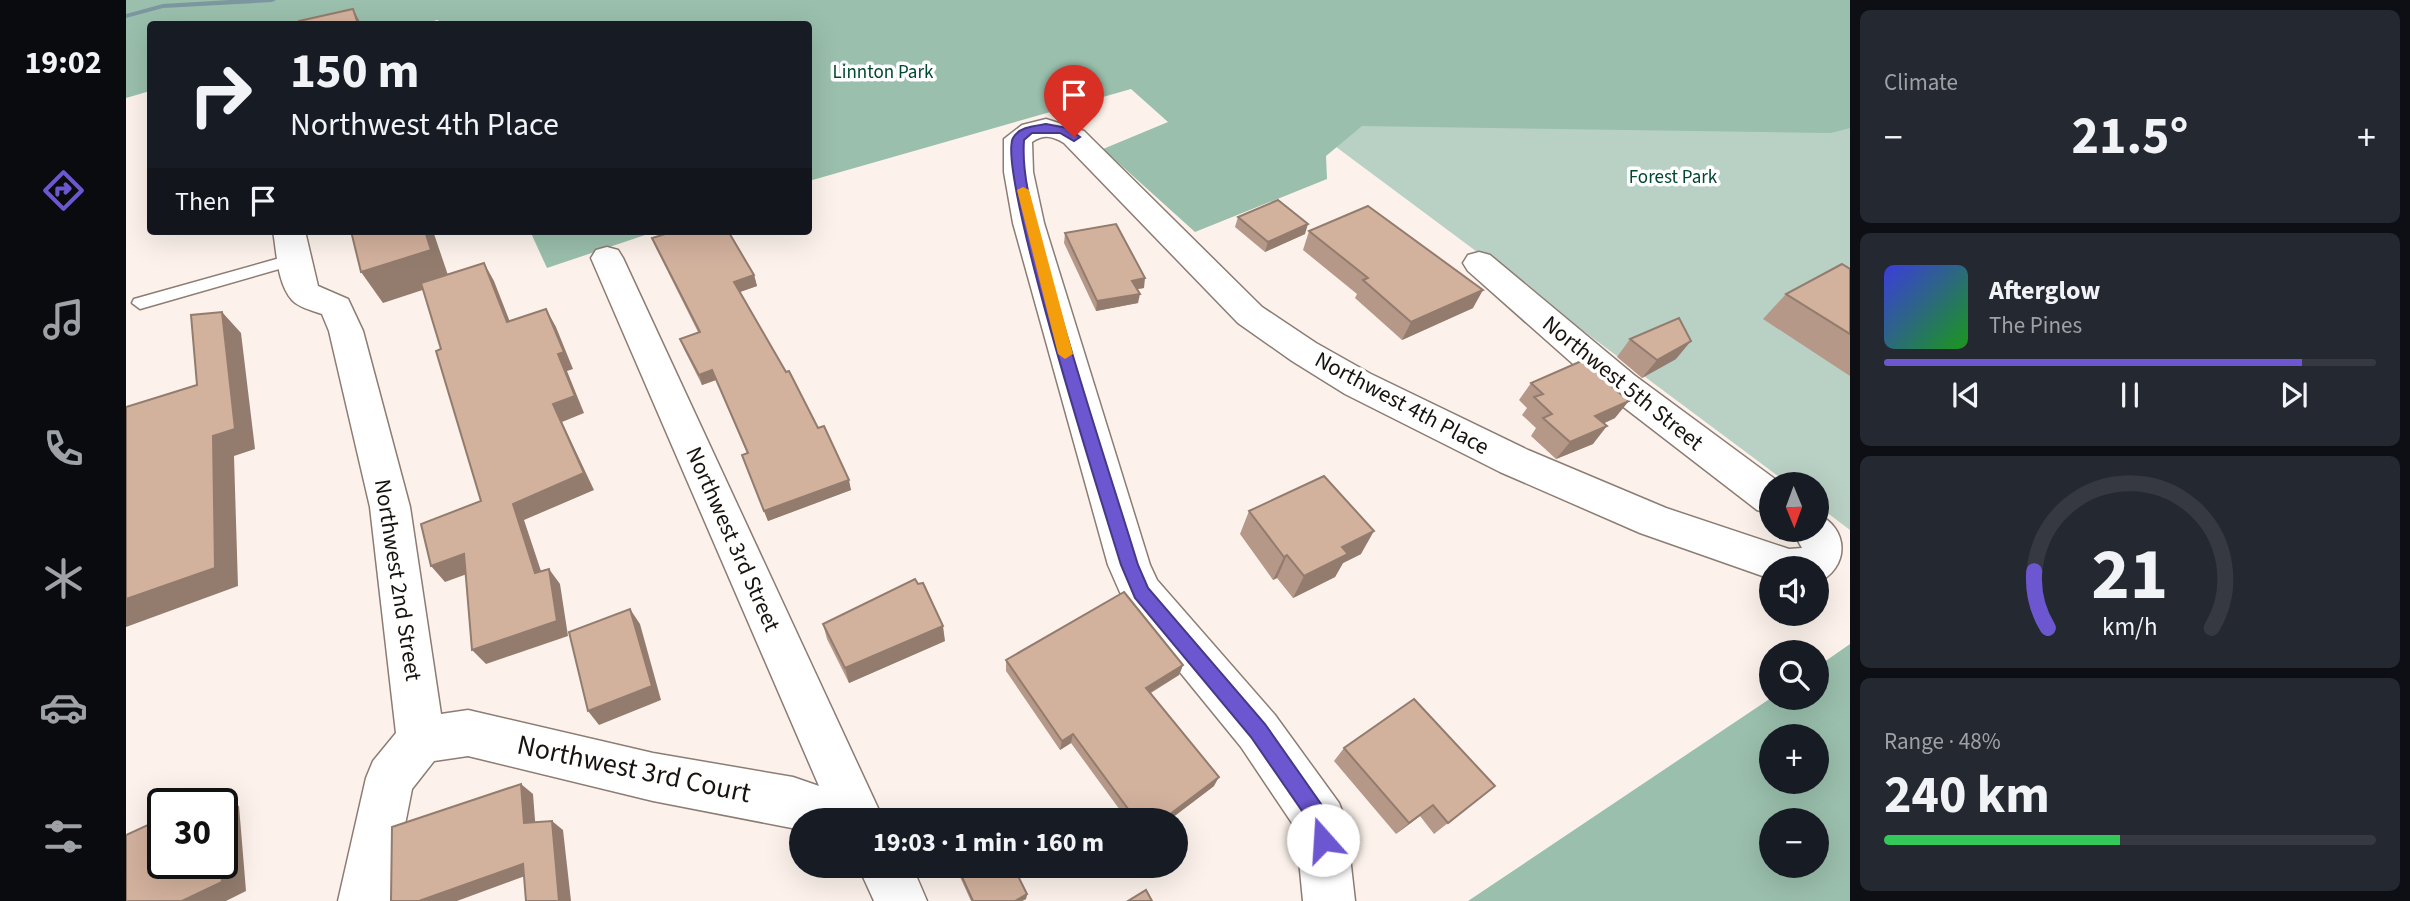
<!DOCTYPE html>
<meta charset="utf-8">
<style>
:root{--surface:#171b24;--page:#242831;--text:#f1f3f6;--muted:#9ea1a6;--line:#363941;--accent:#6c57d0}
body{margin:0;font-family:"Source Sans 3",sans-serif;background:var(--page);color:var(--text);height:100vh;display:flex;flex-direction:column;font-size:26px;white-space:nowrap}
*{box-sizing:border-box;margin:0}
p{font-size:23px;color:var(--muted)}
.icon{flex:none;width:38px;height:38px;fill:none;stroke:currentColor;stroke-width:2;stroke-linecap:round;stroke-linejoin:round}
.map{position:relative;flex:1;overflow:hidden}
.drawer{display:flex;flex-direction:column;gap:10px;padding:10px;background:#0d0f14;width:560px}
.drawer>*{flex:none}
.hud{position:absolute;left:21px;top:21px;width:665px;height:214px;border-radius:7px;box-shadow:0 7px 28px #0002;background:#171b24;color:var(--text);overflow:hidden}
.needle{width:46px;rotate:179deg}
.buttons{position:absolute;left:1633px;top:472px;display:grid;gap:14px}
.buttons a{display:grid;place-items:center;width:70px;height:70px;border-radius:50%;background:var(--surface);box-shadow:0 7px 28px #0002;font-size:35px}
.speed{position:absolute;left:21px;top:788px;display:flex;gap:14px;font-size:35px;font-weight:700;text-align:center}
.speed>*{display:grid;place-content:center;width:91px;height:91px;border-radius:50%;background:var(--surface);box-shadow:0 7px 28px #0002;line-height:1}
.speed .limit{border:4px solid #111;border-radius:10px;background:#fff;color:#111}
.pin{position:absolute;display:grid;place-items:center;width:60px;height:60px;color:#fff;margin:-72px -30px;border-radius:50% 50% 50% 0;rotate:-45deg;box-shadow:0 0 7px #0007}
.pin .icon{rotate:45deg}
.me{position:absolute;width:77px;margin:-38px;rotate:341deg;stroke-linejoin:round;filter:drop-shadow(0 0 5px #0008)}
.turn{display:flex;align-items:center;gap:24px;height:147px;padding:0 28px;font-size:32px}
.turn .icon{width:91px;height:91px;stroke-width:2.5}
.turn b{display:block;font-size:49px;line-height:60px}
.then{display:flex;align-items:center;height:66px;padding:0 28px;background:#0003;gap:14px;font-size:26px}
.big{font-size:52px;font-weight:700;line-height:1.1}
.drawer .widget{flex:1;display:flex;flex-direction:column;justify-content:center;gap:10px;min-width:0;padding:0 24px;border-radius:10px;background:var(--page)}
.drawer .dial{align-items:center;gap:0}
.dial svg{height:182px;overflow:visible;fill:none;stroke:var(--line);stroke-width:7;stroke-linecap:round;text-anchor:middle}
.dial text{fill:var(--text);stroke:none}
.song{display:flex;align-items:center;gap:21px}
.cover{width:84px;height:84px;border-radius:10px;background:linear-gradient(135deg,hsl(240 70% 55%),hsl(120 70% 35%))}
.played{height:7px;border-radius:4px;background:linear-gradient(90deg,var(--accent) 85%,var(--line) 85%)}
.keys{display:flex;justify-content:space-around;direction:ltr}
.heat{display:flex;justify-content:space-between;align-items:center;font-size:38px;direction:ltr}
.charge{height:10px;border-radius:5px;background:linear-gradient(90deg,#34c759 48%,var(--line) 0)}
.trip{position:absolute;left:663px;top:808px;width:399px;height:70px;border-radius:35px;background:var(--surface);box-shadow:0 7px 28px #0002;font-weight:700;line-height:70px;text-align:center}
main{display:flex;flex:1;min-height:0}
.tab-bar{display:flex;flex-direction:column;width:126px;justify-content:space-around;align-items:center;background:#090b0e;color:var(--muted)}
.tab-bar .icon{width:49px;height:49px}
.tab-bar .current{color:var(--accent)}
.tab-bar b{font-size:32px;color:var(--text)}
.map>svg:first-child{display:block}
.green{fill:#b9d0c4}
.forest{fill:#9abfac;fill-rule:evenodd}
.lines{fill:none;stroke-linecap:round;stroke-linejoin:round}
.stream{fill:#7c979f;fill-rule:evenodd}
.service-casing{stroke:#8c7c73;stroke-width:3}
.minor-casing{stroke:#8c7c73;stroke-width:3}
.service{fill:#fff;fill-rule:evenodd}
.minor{fill:#fff;fill-rule:evenodd}
.wall{fill:#b59887}
.shaded-wall{fill:#937c6e}
.building{fill:#d2b19d;stroke:#937c6e;stroke-width:2}
.route{fill:#6c57d0;stroke:#463987;stroke-width:2}
.slow{fill:#f59e0b}
.labels{text-anchor:middle;dominant-baseline:central;stroke-width:7;stroke-linejoin:round;paint-order:stroke}
.far-park-label{font-size:19px;fill:#00482f;stroke:#fff}
.street-label{font-size:23px;fill:#19130f;stroke:#fff}
.near-street-label{font-size:28px;fill:#19130f;stroke:#fff}
</style>
<main>
<nav class="tab-bar">
<b>19:02</b>
<svg class="icon current" aria-label="directions" viewBox="0 0 24 24"><path d="M12 3l9 9-9 9-9-9zM9 14v-3h6M13 9l2 2-2 2"/></svg>
<svg class="icon" aria-label="music" viewBox="0 0 24 24"><path d="M9 18V5l10-2v13"/><circle cx="6" cy="18" r="3"/><circle cx="16" cy="16" r="3"/></svg>
<svg class="icon" aria-label="phone" viewBox="0 0 24 24"><path d="M5 4h4l2 5-3 2q2 4 5 5l2-3 5 2v4C11 20 4 13 5 4z"/></svg>
<svg class="icon" aria-label="climate" viewBox="0 0 24 24"><path d="M12 3v18M4 7l16 10M4 17L20 7"/></svg>
<svg class="icon" aria-label="car" viewBox="0 0 24 24"><path d="M5 17H2v-5l4-1 3-4h7l3 4 3 1v5h-3M9 17h6M6 11h13"/><circle cx="7" cy="17" r="2"/><circle cx="17" cy="17" r="2"/></svg>
<svg class="icon" aria-label="filters" viewBox="0 0 24 24"><path d="M4 7h16M4 17h16"/><circle cx="9" cy="7" r="2"/><circle cx="15" cy="17" r="2"/></svg>
</nav>
<div class="map">
<svg width="1724" height="901" viewBox="0 0 1724 901">
<rect width="100%" height="100%" fill="#fcf2eb"/>
<path class="green" d="M 0,0 L 1724,0 L 1724,530 L 1691,505 L 1690,485 L 1664,485 L 1072,44 L 341,7 L 269,24 L 24,24 Z"/>
<g class="forest">
<path d="M 0,0 L 1724,0 L 1724,128 L 1705,133 L 1236,126 L 1200,156 L 1201,179 L 1069,232 L 977,149 L 1042,122 L 1005,89 L 683,181 L 682,24 L 314,24 L 312,20 L 292,24 L 24,24 L 24,91 L 0,98 Z"/>
<path d="M 404,231 L 531,231 L 421,268 Z"/>
<path d="M 1724,644 L 1724,901 L 1342,901 L 1645,698 L 1690,698 L 1691,667 ZM 1645,737 L 1690,737 L 1690,782 L 1645,782 ZM 1645,821 L 1690,821 L 1690,866 L 1645,866 Z"/>
</g>
<g class="lines">
<path class="stream" d="M 104,0 L 150,0 L 146,2 L 37,8 L 0,18 L 0,14 L 37,4 Z"/>
<g class="service-casing">
<path id="service" d="M 168,254 L 174,255 L 174,263 L 14,309 L 6,303 L 8,299 Z"/>
</g>
<g class="minor-casing">
<g id="minor">
<path d="M 920,119 L 958,131 L 1136,307 L 1190,343 L 1245,374 L 1402,450 L 1540,508 L 1663,549 L 1676,548 L 1666,530 L 1690,530 L 1690,514 C 1724,527 1724,569 1690,583 L 1690,569 L 1645,569 L 1645,579 L 1514,533 L 1374,472 L 1219,394 L 1166,361 L 1112,323 L 938,143 C 926,136 918,134 906,142 L 907,172 L 918,223 L 1024,565 L 1031,580 L 1149,715 L 1213,803 L 1220,821 L 1229,901 L 1177,901 L 1170,829 L 1115,747 L 1000,606 L 982,565 L 887,223 L 878,172 L 878,139 L 896,125 Z"/>
<path d="M 147,231 L 179,231 L 192,286 L 222,299 L 237,331 L 284,507 L 315,714 L 342,710 L 527,753 L 667,777 L 693,786 L 465,258 L 470,250 L 481,247 L 492,250 L 497,258 L 758,821 L 676,821 L 676,830 L 527,801 L 342,756 L 308,761 L 286,789 L 264,901 L 212,901 L 240,778 L 247,761 L 270,733 L 244,507 L 203,331 L 196,314 C 187,311 172,307 166,300 C 151,283 151,253 147,231 Z"/>
<path d="M 1353,252 L 1364,255 L 1508,375 L 1657,485 L 1645,485 L 1645,514 L 1631,510 L 1482,395 L 1342,271 L 1337,263 L 1342,255 Z"/>
<path d="M 732,866 L 786,866 L 801,901 L 748,901 Z"/>
</g>
</g>
<use href="#service" class="service"/>
<use href="#minor" class="minor"/>
</g>
<g class="wall">
<path d="M 1112,217 L 1179,234 L 1139,252 L 1109,227 Z"/>
<path d="M 1183,231 L 1347,308 L 1276,340 L 1229,298 L 1231,294 L 1177,250 Z"/>
<path d="M 939,233 L 1018,288 L 1011,289 L 1012,303 L 970,311 L 938,243 Z"/>
<path d="M 526,238 L 628,275 L 631,286 L 614,292 L 725,490 L 642,521 L 620,465 L 621,453 L 590,380 L 576,385 L 558,349 L 554,339 L 572,332 L 530,248 Z"/>
<path d="M 1724,269 L 1724,376 L 1637,319 L 1660,294 Z"/>
<path d="M 1504,339 L 1550,359 L 1516,378 L 1491,357 Z"/>
<path d="M 1494,379 L 1488,388 L 1489,418 L 1478,423 L 1467,444 L 1430,459 L 1405,436 L 1410,428 L 1396,415 L 1401,408 L 1393,400 L 1405,383 Z"/>
<path d="M 1123,511 L 1235,554 L 1217,563 L 1209,577 L 1167,598 L 1151,578 L 1147,580 L 1114,534 Z"/>
<path d="M 697,624 L 819,641 L 723,683 L 701,639 Z"/>
<path d="M 880,660 L 1057,665 L 1053,675 L 1025,693 L 1088,786 L 1042,821 L 1002,821 L 945,743 L 934,750 L 880,671 Z"/>
<path d="M 1218,748 L 1369,786 L 1308,834 L 1294,816 L 1270,834 L 1208,761 Z"/>
<path d="M 829,866 L 887,866 L 901,894 L 900,899 L 896,901 L 845,901 Z"/>
</g>
<g class="shaded-wall">
<path d="M 227,9 L 235,24 L 232,24 Z"/>
<path d="M 1182,224 L 1179,234 L 1139,252 L 1142,242 Z"/>
<path d="M 299,231 L 307,231 L 324,281 L 257,303 L 235,272 Z"/>
<path d="M 358,263 L 368,281 L 391,340 L 381,322 Z"/>
<path d="M 628,275 L 631,286 L 611,293 L 608,282 Z"/>
<path d="M 1019,278 L 1018,288 L 1005,290 L 1006,281 Z"/>
<path d="M 1357,290 L 1347,308 L 1276,340 L 1285,322 Z"/>
<path d="M 1014,294 L 1012,303 L 970,311 L 971,301 Z"/>
<path d="M 420,309 L 430,327 L 447,369 L 441,371 L 458,413 L 436,422 L 468,490 L 398,520 L 421,589 L 409,573 L 387,504 L 427,404 L 432,354 Z"/>
<path d="M 96,312 L 115,333 L 129,449 L 108,456 L 112,586 L 0,627 L 0,599 L 87,436 Z"/>
<path d="M 1565,341 L 1550,359 L 1516,378 L 1531,360 Z"/>
<path d="M 586,370 L 590,380 L 576,385 L 573,375 Z"/>
<path d="M 1494,379 L 1480,397 L 1484,385 Z"/>
<path d="M 1503,401 L 1489,418 L 1455,434 L 1469,416 Z"/>
<path d="M 1481,426 L 1467,444 L 1430,459 L 1444,442 Z"/>
<path d="M 723,480 L 725,490 L 642,521 L 638,511 Z"/>
<path d="M 1248,531 L 1235,554 L 1217,563 L 1209,577 L 1167,598 L 1178,576 L 1216,547 Z"/>
<path d="M 338,554 L 352,570 L 319,582 L 305,566 Z"/>
<path d="M 1161,555 L 1151,578 L 1147,580 L 1158,557 Z"/>
<path d="M 423,569 L 434,584 L 442,636 L 360,664 L 346,650 Z"/>
<path d="M 504,609 L 514,624 L 535,700 L 473,725 L 462,711 Z"/>
<path d="M 817,626 L 819,641 L 723,683 L 719,668 Z"/>
<path d="M 1057,665 L 1053,675 L 1017,697 L 1020,688 Z"/>
<path d="M 947,734 L 945,743 L 934,750 L 936,741 Z"/>
<path d="M 1093,777 L 1088,786 L 1042,821 L 1035,821 Z"/>
<path d="M 395,784 L 407,794 L 410,833 L 398,823 Z"/>
<path d="M 90,794 L 113,806 L 120,891 L 100,901 L 56,901 L 94,863 L 96,863 L 96,803 L 90,803 Z"/>
<path d="M 1307,805 L 1294,816 L 1270,834 L 1283,823 Z"/>
<path d="M 426,821 L 437,830 L 445,901 L 433,901 Z"/>
<path d="M 397,864 L 410,872 L 331,901 L 293,901 Z"/>
<path d="M 901,894 L 900,899 L 896,901 L 889,901 Z"/>
</g>
<g class="building">
<path d="M 227,9 L 232,24 L 174,24 L 173,21 Z"/>
<path d="M 1152,200 L 1182,224 L 1142,242 L 1112,217 Z"/>
<path d="M 1242,206 L 1357,290 L 1285,322 L 1237,280 L 1242,278 L 1183,231 Z"/>
<path d="M 990,224 L 1019,278 L 1006,281 L 1014,294 L 971,301 L 939,233 Z"/>
<path d="M 225,231 L 299,231 L 305,250 L 235,272 Z"/>
<path d="M 549,231 L 602,231 L 628,275 L 608,282 L 660,372 L 663,371 L 692,428 L 698,426 L 723,480 L 638,511 L 616,455 L 622,453 L 586,370 L 573,375 L 554,339 L 574,332 L 526,238 Z"/>
<path d="M 358,263 L 381,322 L 420,309 L 438,352 L 432,354 L 449,396 L 427,404 L 458,473 L 387,504 L 409,573 L 423,569 L 431,621 L 346,650 L 338,554 L 305,566 L 295,524 L 355,501 L 310,351 L 315,349 L 295,283 Z"/>
<path d="M 1716,264 L 1724,269 L 1724,334 L 1660,294 Z"/>
<path d="M 96,312 L 109,429 L 87,436 L 89,568 L 0,599 L 0,407 L 71,385 L 65,315 Z"/>
<path d="M 1553,318 L 1565,341 L 1531,360 L 1504,339 Z"/>
<path d="M 1467,356 L 1494,379 L 1484,385 L 1503,401 L 1469,416 L 1481,426 L 1444,442 L 1417,418 L 1426,414 L 1408,397 L 1417,394 L 1405,383 Z"/>
<path d="M 1198,476 L 1248,531 L 1216,547 L 1222,554 L 1178,576 L 1161,555 L 1158,557 L 1123,511 Z"/>
<path d="M 789,579 L 792,584 L 797,583 L 817,626 L 719,668 L 697,624 Z"/>
<path d="M 998,592 L 1057,665 L 1020,688 L 1093,777 L 1035,821 L 1011,821 L 947,734 L 936,741 L 880,660 Z"/>
<path d="M 504,609 L 526,686 L 462,711 L 443,632 Z"/>
<path d="M 1288,699 L 1369,786 L 1322,823 L 1307,805 L 1283,823 L 1218,748 Z"/>
<path d="M 395,784 L 398,823 L 426,821 L 433,901 L 400,901 L 397,864 L 293,901 L 265,901 L 266,827 Z"/>
<path d="M 90,794 L 90,803 L 70,803 Z"/>
<path d="M 37,818 L 37,863 L 94,863 L 96,882 L 56,901 L 0,901 L 0,835 Z"/>
<path d="M 831,866 L 887,866 L 901,894 L 889,901 L 847,901 Z"/>
<path d="M 1020,890 L 1026,901 L 1002,901 Z"/>
</g>
<path class="route" d="M 920,124 L 941,128 L 954,137 L 948,141 L 934,133 L 906,133 L 898,140 C 895,180 910,223 920,261 C 947,364 981,464 1012,565 L 1022,588 L 1139,724 L 1202,814 L 1207,840 L 1204,847 L 1197,851 L 1189,847 L 1185,824 L 1125,737 L 1009,598 L 995,565 C 978,509 870,171 887,138 C 893,127 908,126 920,124 Z"/>
<path class="slow" d="M 897,187 L 903,190 L 947,354 L 939,359 L 932,354 L 891,190 Z"/>
<g class="labels">
<g class="far-park-label">
<text x="757" y="72">Linnton Park</text>
<text x="1547" y="177">Forest Park</text>
</g>
<g class="street-label">
<text transform="translate(1497 383) rotate(39)">Northwest 5th Street</text>
<text transform="translate(1276 403) rotate(28)">Northwest 4th Place</text>
<text transform="translate(607 539) rotate(66)">Northwest 3rd Street</text>
<text transform="translate(272 580) rotate(81)">Northwest 2nd Street</text>
</g>
<g class="near-street-label">
<text transform="translate(508 769) rotate(12)">Northwest 3rd Court</text>
</g>
</g>
</svg>
<div class="buttons">
<a><svg class="needle" viewBox="-14 -14 28 28"><path d="M0-13l5 13h-10z" fill="#e53935"/><path d="M0 13l5-13h-10z" fill="#9ea1a6"/></svg></a>
<a><svg class="icon" aria-label="sound" viewBox="0 0 24 24"><path d="M4 9h4l5-4v14l-5-4H4zM17 9q2 3 0 6"/></svg></a>
<a><svg class="icon" aria-label="search" viewBox="0 0 24 24"><circle cx="10" cy="10" r="6"/><path d="M15 15l6 6"/></svg></a>
<a>+</a>
<a>−</a>
</div>
<div class="speed"><div class="limit">30</div></div>
<div class="pin" style="left:948px;top:137px;background:#d93025"><svg class="icon" aria-label="arrive" viewBox="0 0 24 24"><path d="M6 21V4h12l-3 4 3 4H6"/></svg></div>
<svg class="me" style="left:1197px;top:840px" viewBox="-20 -20 40 40"><circle r="19" fill="#fff"/><path d="M0-13L10 11 0 6-10 11z" fill="#6c57d0"/></svg>
<div class="trip">19:03 · 1 min · 160 m</div>
<div class="hud">
<div class="turn"><svg class="icon" aria-label="right" viewBox="0 0 24 24"><path d="M7 20v-9h11M14 6l5 5-5 5"/></svg><div><b>150 m</b>Northwest 4th Place</div></div>
<div class="then">Then<svg class="icon" aria-label="arrive" viewBox="0 0 24 24"><path d="M6 21V4h12l-3 4 3 4H6"/></svg></div>
</div>
</div>
<section class="drawer">
<div class="widget"><p>Climate</p>
<div class="heat"><a>−</a><b class="big">21.5°</b><a>+</a></div>
</div>
<div class="widget">
<div class="song"><i class="cover"></i><div><b>Afterglow</b><p>The Pines</p></div></div>
<div class="played"></div>
<div class="keys"><svg class="icon" aria-label="previous" viewBox="0 0 24 24"><path d="M18 5L8 12l10 7zM5 5v14"/></svg><svg class="icon" aria-label="pause" viewBox="0 0 24 24"><path d="M8 5v14M16 5v14"/></svg><svg class="icon" aria-label="next" viewBox="0 0 24 24"><path d="M6 5l10 7-10 7zM19 5v14"/></svg></div>
</div>
<div class="widget dial"><svg viewBox="0 0 100 80">
<path d="M14 69A42 42 0 1 1 86 69"/>
<path d="M14 69A42 42 0 0 1 8 44" stroke="#6c57d0"/>
<text x="50" y="56" font-size="32" font-weight="700">21</text>
<text x="50" y="72" font-size="11">km/h</text>
</svg></div>
<div class="widget"><p>Range · 48%</p><b class="big">240 km</b><div class="charge"></div></div>
</section>
</main>
